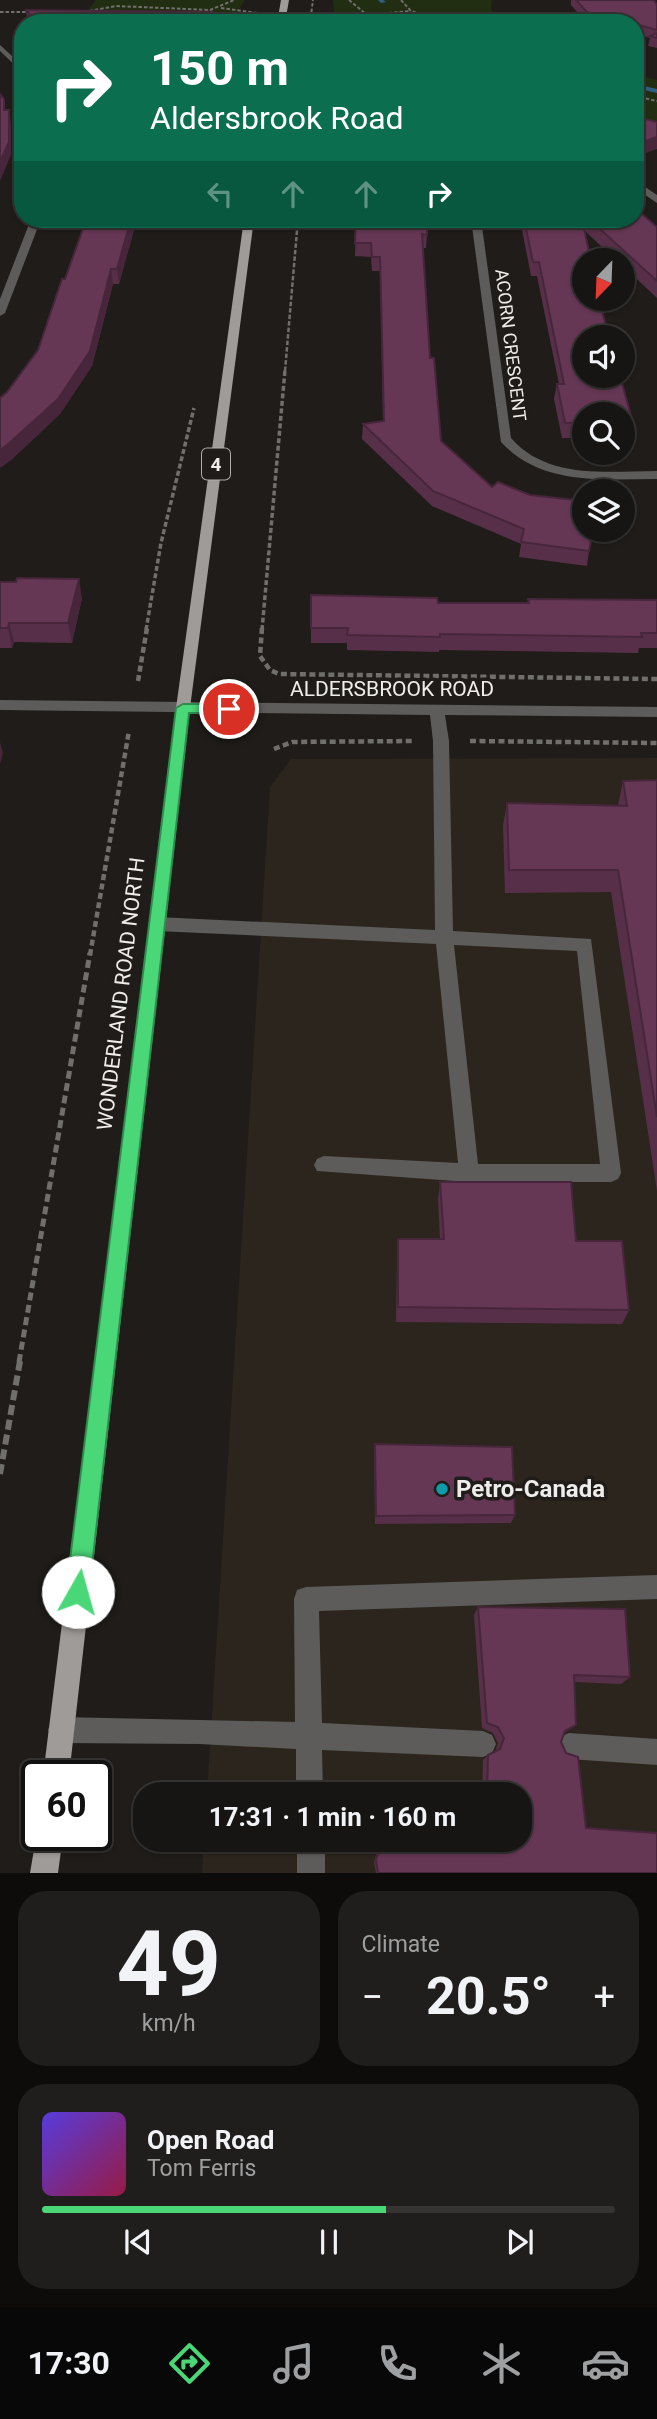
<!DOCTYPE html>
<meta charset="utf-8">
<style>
:root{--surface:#171513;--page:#201e1c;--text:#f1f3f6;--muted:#9e9fa0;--line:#363433;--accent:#4ad778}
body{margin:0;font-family:Roboto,sans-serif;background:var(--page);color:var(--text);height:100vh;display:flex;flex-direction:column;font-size:26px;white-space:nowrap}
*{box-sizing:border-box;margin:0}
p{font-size:23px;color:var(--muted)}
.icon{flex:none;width:38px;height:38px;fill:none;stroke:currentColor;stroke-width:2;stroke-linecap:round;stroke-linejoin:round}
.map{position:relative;height:1873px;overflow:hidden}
.panel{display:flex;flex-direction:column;gap:18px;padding:18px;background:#0d0c0a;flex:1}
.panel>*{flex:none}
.hud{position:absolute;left:14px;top:14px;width:630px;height:214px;border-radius:28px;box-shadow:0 2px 5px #0004,0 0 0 2px var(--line);background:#0b6e4f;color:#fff;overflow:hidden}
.needle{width:46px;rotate:203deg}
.fabs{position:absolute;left:572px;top:248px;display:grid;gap:14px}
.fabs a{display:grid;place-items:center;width:63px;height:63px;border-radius:50%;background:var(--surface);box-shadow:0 2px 5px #0004,0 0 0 2px var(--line);font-size:35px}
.speed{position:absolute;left:21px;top:1760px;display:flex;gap:14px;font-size:35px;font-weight:700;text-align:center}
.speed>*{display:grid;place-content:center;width:91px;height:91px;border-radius:50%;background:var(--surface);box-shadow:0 2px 5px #0004,0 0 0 2px var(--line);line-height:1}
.speed .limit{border:4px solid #111;border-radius:10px;background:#fff;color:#111}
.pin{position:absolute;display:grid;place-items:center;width:60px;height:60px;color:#fff;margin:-30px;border:4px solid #fff;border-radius:50%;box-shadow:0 2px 7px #0007}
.me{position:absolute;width:77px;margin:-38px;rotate:7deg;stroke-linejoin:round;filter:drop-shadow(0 0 5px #0008)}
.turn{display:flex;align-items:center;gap:24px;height:147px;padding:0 21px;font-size:32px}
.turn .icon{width:91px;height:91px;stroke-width:2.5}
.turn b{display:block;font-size:49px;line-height:60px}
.lanes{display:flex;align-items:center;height:66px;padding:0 21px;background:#0003;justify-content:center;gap:35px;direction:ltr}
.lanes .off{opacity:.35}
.big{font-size:52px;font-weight:700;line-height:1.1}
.panel .widget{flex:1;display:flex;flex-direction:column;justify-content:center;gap:10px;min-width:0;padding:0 24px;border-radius:28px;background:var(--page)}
.panel .dial{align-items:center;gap:0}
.dial b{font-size:91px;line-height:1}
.song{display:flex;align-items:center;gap:21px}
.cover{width:84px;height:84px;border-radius:10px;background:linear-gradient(135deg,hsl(250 70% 55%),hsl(340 70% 35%))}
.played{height:7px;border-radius:4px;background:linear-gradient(90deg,var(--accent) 60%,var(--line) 60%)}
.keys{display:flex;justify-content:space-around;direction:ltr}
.heat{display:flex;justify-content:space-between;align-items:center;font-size:38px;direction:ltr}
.panel .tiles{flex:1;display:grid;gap:18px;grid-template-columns:1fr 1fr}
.widget:last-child{grid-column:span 2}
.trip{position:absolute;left:133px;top:1782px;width:399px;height:70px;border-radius:28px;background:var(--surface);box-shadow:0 2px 5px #0004,0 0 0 2px var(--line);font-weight:700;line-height:70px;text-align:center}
.tabs{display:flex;height:112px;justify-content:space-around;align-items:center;background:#090808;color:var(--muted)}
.tabs .icon{width:49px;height:49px}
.tabs .current{color:var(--accent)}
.tabs b{font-size:32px;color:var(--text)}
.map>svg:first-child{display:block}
.built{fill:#2b251d}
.green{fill:#212e12}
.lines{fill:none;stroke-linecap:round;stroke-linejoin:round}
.stream{fill:#305f83;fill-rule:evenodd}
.path-far5{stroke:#716f6c;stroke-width:2;stroke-dasharray:3.5 2;stroke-linecap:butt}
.path-far4{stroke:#716f6c;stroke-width:2.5;stroke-dasharray:4.5 2;stroke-linecap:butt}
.path-far3{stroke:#716f6c;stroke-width:3.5;stroke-dasharray:5 2.5;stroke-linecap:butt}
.path-far2{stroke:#716f6c;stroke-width:4.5;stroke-dasharray:6 3.5;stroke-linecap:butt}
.path-far1{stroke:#716f6c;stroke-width:5;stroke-dasharray:8 4.5;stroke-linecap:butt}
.path{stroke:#716f6c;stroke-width:6;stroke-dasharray:10 5;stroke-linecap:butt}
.minor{fill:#5d5c5a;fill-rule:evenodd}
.major{fill:#9e9b98;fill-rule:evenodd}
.wall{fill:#572f48}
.shaded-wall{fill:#47263b}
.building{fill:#653754;stroke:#47263b;stroke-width:2}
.route{fill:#4ad778;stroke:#308c4e;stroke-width:2}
.culture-dot{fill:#0f9aa8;stroke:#1f1c19;stroke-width:2.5}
.labels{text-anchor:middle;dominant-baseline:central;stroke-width:7;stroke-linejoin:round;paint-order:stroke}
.far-street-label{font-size:18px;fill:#efedeb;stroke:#1f1c19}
.shield{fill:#1f1c19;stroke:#b1aeac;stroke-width:2}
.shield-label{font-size:19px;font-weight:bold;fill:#efedeb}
.street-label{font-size:21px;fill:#efedeb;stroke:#1f1c19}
.near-poi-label{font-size:24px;font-weight:bold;fill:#efedeb;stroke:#1f1c19;text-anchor:start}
</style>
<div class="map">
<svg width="657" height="1873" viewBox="0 0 657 1873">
<rect width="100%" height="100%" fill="#1f1c19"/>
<path class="built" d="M 657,758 L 657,1873 L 202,1873 L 204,1839 L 520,1839 L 520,1794 L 207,1794 L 270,787 L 291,759 Z"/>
<g class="green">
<path d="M 96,0 L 245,0 L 237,12 L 87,11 Z"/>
<path d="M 333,0 L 492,0 L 491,10 L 512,23 L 335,23 Z"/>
<path d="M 635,74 L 657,80 L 657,128 L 635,116 Z"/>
</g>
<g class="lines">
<g class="stream">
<path d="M 378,0 L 383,0 L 386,2 L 381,3 Z"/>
<path d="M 404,15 L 423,22 L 423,23 L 415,23 L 402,18 Z"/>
<path d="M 635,84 L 657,89 L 657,93 L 635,88 Z"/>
</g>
<g class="path-far5">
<path d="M 349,0 L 367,15"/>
<path d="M 401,0 L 411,11 L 446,23"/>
<path d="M 221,8 L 258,13"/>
<path d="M 0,12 L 30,12"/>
<path d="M 84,12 L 116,6 L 210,10 L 234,0"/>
<path d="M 370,20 L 367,15 L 410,11"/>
<path d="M 310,23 L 313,0"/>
<path d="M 635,96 L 657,101"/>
</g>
<path class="path-far4" d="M 285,371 L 298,219"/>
<g class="path-far3">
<path d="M 146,630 L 161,543 L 194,408"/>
<path d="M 262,630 L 285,370"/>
</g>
<g class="path-far2">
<path d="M 262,628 L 260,656 L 270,670 L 279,674 L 657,679"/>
<path d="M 138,681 L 147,628"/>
<path d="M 470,741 L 657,743"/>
<path d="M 274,749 L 292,742 L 412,741"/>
<path d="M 90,955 L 129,731"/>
</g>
<path class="path-far1" d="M 19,1362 L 90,953"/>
<path class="path" d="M 0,1474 L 20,1361"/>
<g class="minor">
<path d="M 0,45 L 23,66 L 23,73 L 0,51 Z"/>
<path d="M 635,180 L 657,195 L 657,203 L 635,188 Z"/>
<path d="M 31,219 L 41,219 L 5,313 L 0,316 L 0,299 Z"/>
<path d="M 471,219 L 481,219 L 511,438 C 548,480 606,471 657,471 L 657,479 C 602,479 541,486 501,442 Z"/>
<path d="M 0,700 L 657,707 L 657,717 L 445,715 L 449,741 L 453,931 L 591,939 L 621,1173 L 618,1179 L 611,1182 L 469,1182 L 317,1171 L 314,1165 L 317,1159 L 324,1156 L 458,1163 L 436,944 L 157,931 L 151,929 L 148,924 L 151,919 L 157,917 L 435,930 L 433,741 L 430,715 L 0,710 ZM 454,945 L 577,951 L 600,1164 L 478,1164 Z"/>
<path d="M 657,1575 L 657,1599 L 319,1611 L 322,1723 L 483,1731 L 492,1735 L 496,1744 L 492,1753 L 483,1757 L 322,1750 L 323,1794 L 296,1794 L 296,1749 L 199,1744 L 61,1743 L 52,1739 L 48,1730 L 52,1721 L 61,1717 L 295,1722 L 294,1599 L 297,1590 L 306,1587 Z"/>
<path d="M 569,1733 L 657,1739 L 657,1765 L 569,1759 L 560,1755 L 556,1746 L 560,1737 Z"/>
<rect x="297" y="1839" width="28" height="34"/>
</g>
<g class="major">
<path d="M 281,0 L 289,0 L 285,23 L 277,23 Z"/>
<path d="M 244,219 L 254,219 L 190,708 L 69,1776 L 43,1776 L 176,708 Z"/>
<path d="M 37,1832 L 37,1836 L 63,1836 L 58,1873 L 30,1873 Z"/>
</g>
</g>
<g class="wall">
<path d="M 571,0 L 654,0 L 657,5 L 657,48 L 648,46 L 650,38 L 635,34 L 635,23 L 591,23 L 585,21 L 571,5 Z"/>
<path d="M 26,10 L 213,12 L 213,23 L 28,23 Z"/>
<path d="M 92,219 L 141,219 L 139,226 L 135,226 L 119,284 L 113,284 L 92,366 L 60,414 L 11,460 L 0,468 L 0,398 L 7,392 L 38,350 L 65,279 Z"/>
<path d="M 356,219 L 427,235 L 426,248 L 423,248 L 430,358 L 441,441 L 492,487 L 589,551 L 587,566 L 519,557 L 521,544 L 432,506 L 362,439 L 363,424 L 383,421 L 380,271 L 372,271 L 371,257 L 355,256 Z"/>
<path d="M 520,219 L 635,219 L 657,227 L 657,298 L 623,266 L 623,261 L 617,261 L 585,231 L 584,261 L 633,423 L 630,438 L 623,438 L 623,415 L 584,415 L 584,438 L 562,438 L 554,399 L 557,384 L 559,384 L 537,276 L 531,276 Z"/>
<path d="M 0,582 L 82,598 L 72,643 L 14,642 L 12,648 L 0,648 Z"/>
<path d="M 311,595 L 438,603 L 528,603 L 528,599 L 657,600 L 657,648 L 639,648 L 638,653 L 439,650 L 439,652 L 347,650 L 347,643 L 311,643 Z"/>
<path d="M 657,780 L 657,1191 L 611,892 L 505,893 L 503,826 L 507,803 L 618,805 L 623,781 Z"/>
<path d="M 440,1182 L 576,1241 L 629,1310 L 622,1324 L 396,1322 L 397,1255 L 398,1239 L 440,1239 L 438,1199 Z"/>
<path d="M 375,1444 L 515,1515 L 511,1523 L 375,1524 L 374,1453 Z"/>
<path d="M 478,1607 L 630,1677 L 621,1684 L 574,1682 L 576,1725 L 564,1733 L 561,1742 L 586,1828 L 657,1873 L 376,1873 L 374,1862 L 381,1839 L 520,1839 L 520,1794 L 482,1794 L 483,1760 L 488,1755 L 495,1752 L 498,1743 L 493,1733 L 482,1728 L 474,1615 Z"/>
</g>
<g class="shaded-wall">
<path d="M 9,110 L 11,123 L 11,155 L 0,181 L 0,162 Z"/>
<path d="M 657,137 L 657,149 L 635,157 L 635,145 Z"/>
<path d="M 131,219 L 134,219 L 135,226 L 119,284 L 117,269 Z"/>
<path d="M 111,269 L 113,284 L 92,366 L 60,414 L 11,460 L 0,468 L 0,450 Z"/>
<path d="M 79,579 L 82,598 L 72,643 L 68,623 Z"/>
<path d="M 9,623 L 14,642 L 12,648 L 8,628 Z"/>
<path d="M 0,742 L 3,753 L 0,764 Z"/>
</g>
<g class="building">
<path d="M 576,0 L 654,0 L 657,5 L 657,30 L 635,24 L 635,23 L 629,23 L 587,12 Z"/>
<path d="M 26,10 L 213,12 L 210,23 L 38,23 Z"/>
<path d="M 657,33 L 657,38 L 650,36 Z"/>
<path d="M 0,94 L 4,99 L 4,110 L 9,110 L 9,142 L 0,162 Z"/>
<path d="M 635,116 L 657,122 L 657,137 L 635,145 Z"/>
<path d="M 635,208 L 657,227 L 657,281 L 589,219 L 635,219 Z"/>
<path d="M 92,219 L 131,219 L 117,269 L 111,269 L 90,351 L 58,399 L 7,445 L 0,450 L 0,398 L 7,392 L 38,350 L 62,279 L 65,279 L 85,223 L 90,223 Z"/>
<path d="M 356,219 L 427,219 L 427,235 L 422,234 L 430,358 L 434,358 L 441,441 L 492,487 L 498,482 L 530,495 L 584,501 L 584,530 L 593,530 L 589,551 L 521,542 L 524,529 L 433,491 L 363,424 L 384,421 L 380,257 L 372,257 L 371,243 L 355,243 Z"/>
<path d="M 524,219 L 582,219 L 591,261 L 584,261 L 584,299 L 599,299 L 609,338 L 584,338 L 584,376 L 620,376 L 633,423 L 623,423 L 623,415 L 584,415 L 584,423 L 565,423 L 557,384 L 564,384 L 539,262 L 533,262 Z"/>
<path d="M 17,578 L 79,579 L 68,623 L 9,623 L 8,628 L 0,628 L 0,582 L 16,582 Z"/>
<path d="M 311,595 L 437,598 L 438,603 L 529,603 L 528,599 L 657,600 L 657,633 L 641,633 L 642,637 L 440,634 L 440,637 L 347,635 L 348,628 L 311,628 Z"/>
<path d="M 657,780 L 657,1117 L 618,870 L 509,870 L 507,803 L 627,806 L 623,781 Z"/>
<path d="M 440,1182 L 571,1182 L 576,1241 L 622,1241 L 629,1310 L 398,1307 L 398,1239 L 444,1239 Z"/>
<path d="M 375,1444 L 512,1447 L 515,1515 L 376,1516 Z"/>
<path d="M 478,1607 L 625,1609 L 630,1677 L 574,1675 L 576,1725 L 565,1731 L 561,1742 L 566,1753 L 578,1757 L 586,1828 L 657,1833 L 657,1873 L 378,1873 L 376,1860 L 382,1839 L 520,1839 L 520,1794 L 487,1794 L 488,1755 L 500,1749 L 504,1738 L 498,1727 L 487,1723 Z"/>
</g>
<path class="route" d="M 183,704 L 229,704 L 236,709 L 229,713 L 189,713 L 89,1592 L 86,1600 L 78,1603 L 70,1600 L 66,1592 L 176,708 Z"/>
<circle class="culture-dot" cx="442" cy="1489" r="7"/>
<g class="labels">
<g class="far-street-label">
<text transform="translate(511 345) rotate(83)">ACORN CRESCENT</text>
</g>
<rect class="shield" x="202" y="448.5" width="28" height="31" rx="5"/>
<g class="shield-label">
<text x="216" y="464">4</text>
</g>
<g class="street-label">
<text x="392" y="689">ALDERSBROOK ROAD</text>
<text transform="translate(121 994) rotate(-83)">WONDERLAND ROAD NORTH</text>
</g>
<g class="near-poi-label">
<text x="456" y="1489">Petro-Canada</text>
</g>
</g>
</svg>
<div class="fabs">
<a><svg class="needle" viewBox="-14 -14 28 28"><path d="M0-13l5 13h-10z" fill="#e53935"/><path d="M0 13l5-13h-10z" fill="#9e9fa0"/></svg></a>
<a><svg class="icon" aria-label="sound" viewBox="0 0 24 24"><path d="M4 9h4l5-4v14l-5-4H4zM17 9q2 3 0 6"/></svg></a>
<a><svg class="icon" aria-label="search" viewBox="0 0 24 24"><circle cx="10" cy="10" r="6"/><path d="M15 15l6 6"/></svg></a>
<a><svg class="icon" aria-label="layers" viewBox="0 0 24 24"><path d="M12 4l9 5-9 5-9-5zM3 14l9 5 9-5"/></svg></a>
</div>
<div class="speed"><div class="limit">60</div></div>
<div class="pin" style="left:229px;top:709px;background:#d93025"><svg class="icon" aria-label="arrive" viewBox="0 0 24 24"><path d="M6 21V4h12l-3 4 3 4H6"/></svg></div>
<svg class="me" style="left:78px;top:1592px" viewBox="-20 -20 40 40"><circle r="19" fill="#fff"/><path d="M0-13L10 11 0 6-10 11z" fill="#4ad778"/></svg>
<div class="trip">17:31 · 1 min · 160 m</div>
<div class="hud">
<div class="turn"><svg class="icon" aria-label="right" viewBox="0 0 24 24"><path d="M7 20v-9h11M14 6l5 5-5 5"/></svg><div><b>150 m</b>Aldersbrook Road</div></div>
<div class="lanes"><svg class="icon off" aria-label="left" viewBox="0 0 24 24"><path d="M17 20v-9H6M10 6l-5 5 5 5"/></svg><svg class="icon off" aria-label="ahead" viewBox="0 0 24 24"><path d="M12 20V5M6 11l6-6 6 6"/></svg><svg class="icon off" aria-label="ahead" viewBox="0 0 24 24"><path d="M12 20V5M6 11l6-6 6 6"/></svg><svg class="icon" aria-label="right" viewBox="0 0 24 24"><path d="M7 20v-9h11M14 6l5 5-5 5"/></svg></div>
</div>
</div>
<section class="panel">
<div class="tiles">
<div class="widget dial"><b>49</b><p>km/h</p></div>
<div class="widget"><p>Climate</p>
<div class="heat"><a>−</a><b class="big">20.5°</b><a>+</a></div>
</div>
<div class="widget">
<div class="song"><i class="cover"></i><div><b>Open Road</b><p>Tom Ferris</p></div></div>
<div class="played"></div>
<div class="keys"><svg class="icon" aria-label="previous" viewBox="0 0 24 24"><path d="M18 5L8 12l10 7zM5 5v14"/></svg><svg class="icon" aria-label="pause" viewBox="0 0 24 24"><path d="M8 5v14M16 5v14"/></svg><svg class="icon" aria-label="next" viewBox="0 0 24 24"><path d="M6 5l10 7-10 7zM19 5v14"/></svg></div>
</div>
</div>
</section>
<nav class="tabs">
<b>17:30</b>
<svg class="icon current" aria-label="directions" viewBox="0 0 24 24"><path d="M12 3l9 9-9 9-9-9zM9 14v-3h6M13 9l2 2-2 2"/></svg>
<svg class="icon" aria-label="music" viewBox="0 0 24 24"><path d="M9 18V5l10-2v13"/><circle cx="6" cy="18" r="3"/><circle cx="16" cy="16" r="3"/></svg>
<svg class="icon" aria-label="phone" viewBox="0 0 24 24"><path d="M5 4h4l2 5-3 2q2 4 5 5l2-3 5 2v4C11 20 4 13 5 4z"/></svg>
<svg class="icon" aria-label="climate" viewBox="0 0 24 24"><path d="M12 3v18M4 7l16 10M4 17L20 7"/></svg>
<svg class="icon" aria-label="car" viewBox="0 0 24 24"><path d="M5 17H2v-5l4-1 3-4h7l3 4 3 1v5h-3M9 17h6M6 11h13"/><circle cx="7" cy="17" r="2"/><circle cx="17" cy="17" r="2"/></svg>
</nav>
